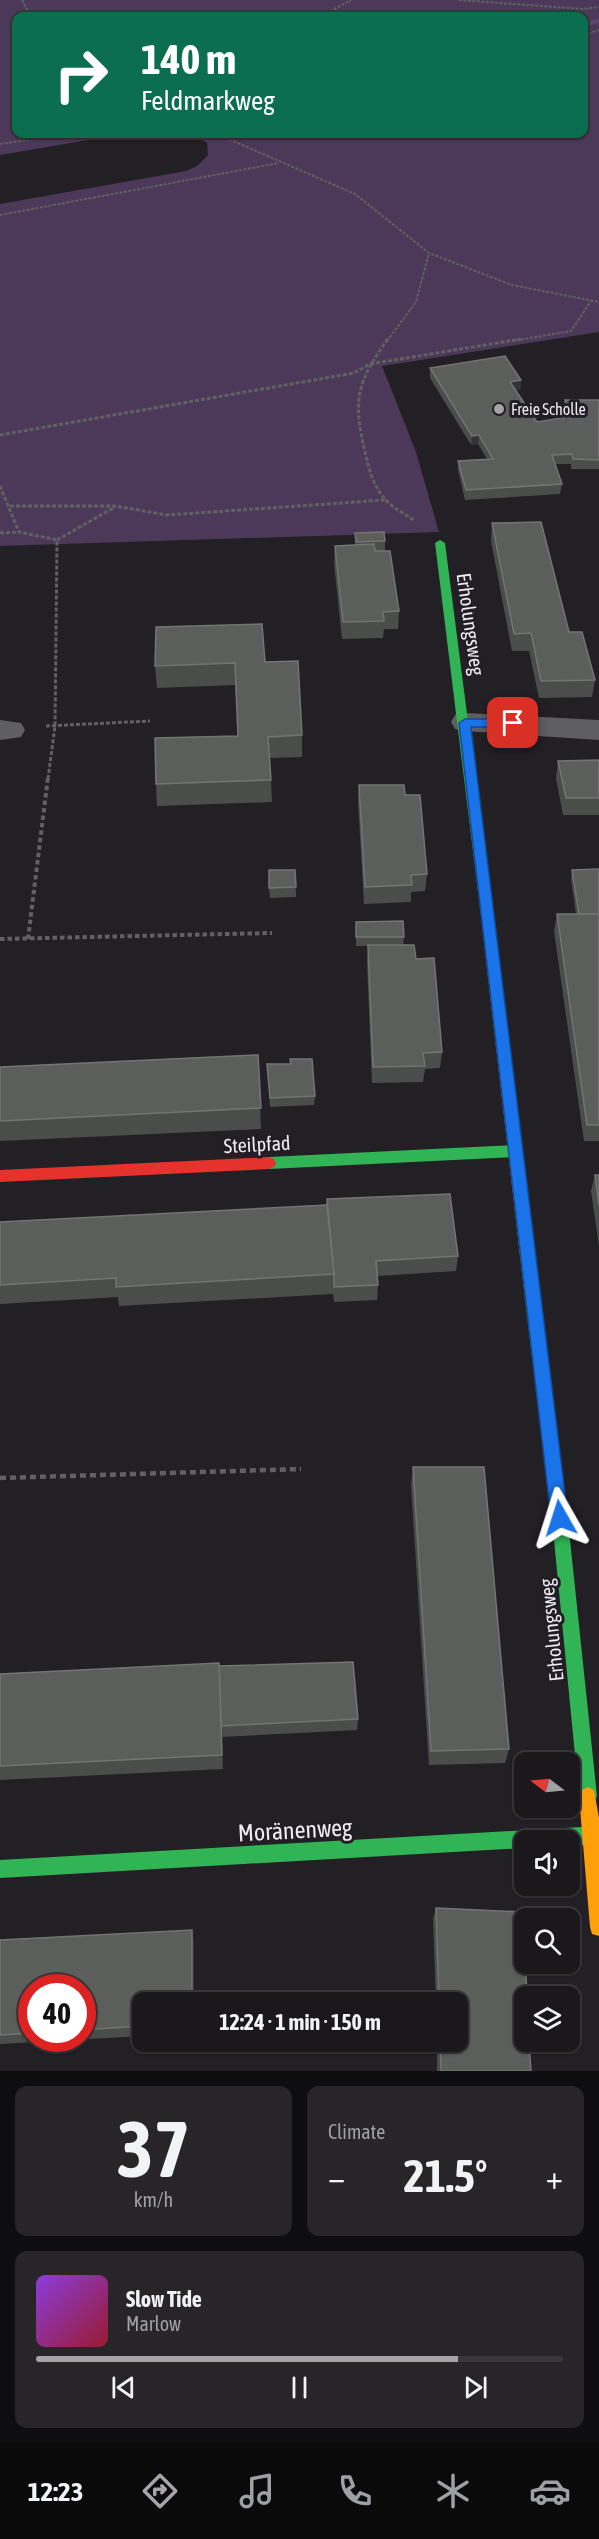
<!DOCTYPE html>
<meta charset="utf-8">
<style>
:root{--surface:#1a181b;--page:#272528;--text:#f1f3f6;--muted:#9fa0a3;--line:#38373a;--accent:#a7a4a9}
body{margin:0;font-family:"Asap Condensed",sans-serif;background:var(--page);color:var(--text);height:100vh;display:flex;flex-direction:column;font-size:22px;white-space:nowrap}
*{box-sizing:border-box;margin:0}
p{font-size:20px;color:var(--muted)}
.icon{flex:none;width:33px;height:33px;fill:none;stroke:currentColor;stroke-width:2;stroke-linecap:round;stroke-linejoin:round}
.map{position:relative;height:2071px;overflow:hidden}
.details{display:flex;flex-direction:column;gap:15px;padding:15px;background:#0e0d0f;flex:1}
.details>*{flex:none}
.guide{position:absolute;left:12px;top:12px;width:576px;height:126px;border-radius:12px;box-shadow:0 2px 4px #0004,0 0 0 2px var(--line);background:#0b6e4f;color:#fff;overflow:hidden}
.needle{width:39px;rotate:286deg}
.tools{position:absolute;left:514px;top:1752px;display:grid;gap:12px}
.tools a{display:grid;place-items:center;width:66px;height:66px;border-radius:12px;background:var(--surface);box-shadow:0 2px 4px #0004,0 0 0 2px var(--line);font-size:30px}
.speed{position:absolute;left:18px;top:1974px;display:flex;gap:12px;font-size:30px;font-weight:700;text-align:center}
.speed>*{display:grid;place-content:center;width:78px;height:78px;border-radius:50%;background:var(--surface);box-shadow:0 2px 4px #0004,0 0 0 2px var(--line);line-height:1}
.speed .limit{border:9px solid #d22;background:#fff;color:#111}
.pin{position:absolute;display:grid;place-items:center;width:51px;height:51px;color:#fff;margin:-26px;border-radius:12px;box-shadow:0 3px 9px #0006}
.me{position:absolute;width:66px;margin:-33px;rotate:354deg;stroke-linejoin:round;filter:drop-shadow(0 0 4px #0008)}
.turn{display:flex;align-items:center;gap:21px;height:126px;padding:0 30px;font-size:27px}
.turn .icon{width:78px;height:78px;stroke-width:2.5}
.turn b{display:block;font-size:42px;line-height:51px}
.big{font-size:45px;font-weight:700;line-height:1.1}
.details .tile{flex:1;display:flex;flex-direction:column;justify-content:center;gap:9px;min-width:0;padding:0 21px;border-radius:12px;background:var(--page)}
.details .dial{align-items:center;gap:0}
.dial b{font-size:78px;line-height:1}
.song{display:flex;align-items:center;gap:18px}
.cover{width:72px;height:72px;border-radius:9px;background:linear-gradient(135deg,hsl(270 70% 55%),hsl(350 70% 35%))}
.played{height:6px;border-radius:3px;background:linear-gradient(90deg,var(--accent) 80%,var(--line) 80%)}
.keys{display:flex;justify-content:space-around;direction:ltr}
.heat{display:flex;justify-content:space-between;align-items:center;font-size:33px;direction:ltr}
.details .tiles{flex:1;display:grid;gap:15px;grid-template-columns:1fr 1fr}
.tile:last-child{grid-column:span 2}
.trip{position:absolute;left:132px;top:1992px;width:336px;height:60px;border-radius:12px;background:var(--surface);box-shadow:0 2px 4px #0004,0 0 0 2px var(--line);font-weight:700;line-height:60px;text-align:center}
.dock{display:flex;height:96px;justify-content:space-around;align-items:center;background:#0a0a0b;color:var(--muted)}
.dock .icon{width:42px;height:42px}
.dock .current{color:var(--accent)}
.dock b{font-size:27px;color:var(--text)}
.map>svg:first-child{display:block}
.forest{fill:#4c395a}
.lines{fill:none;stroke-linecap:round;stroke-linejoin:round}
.stream{fill:#5b476a;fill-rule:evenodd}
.path-far3{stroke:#616062;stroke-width:2;stroke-dasharray:3 1.5;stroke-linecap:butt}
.path-far2{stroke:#616062;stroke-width:3;stroke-dasharray:4 2;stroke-linecap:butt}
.path-far1{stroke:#616062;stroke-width:4;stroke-dasharray:4.5 3;stroke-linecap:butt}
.path{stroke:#616062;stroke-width:4.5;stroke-dasharray:6 4;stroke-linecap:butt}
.street{fill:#5f5e60;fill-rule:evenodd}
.fast{fill:#30b455;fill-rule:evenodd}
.slow{fill:#ff9f0a;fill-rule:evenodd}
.jam{fill:#e5322d;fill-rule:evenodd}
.wall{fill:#4a4d4a;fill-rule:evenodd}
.shaded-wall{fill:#333433}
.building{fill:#5c5e5c;stroke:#737473;stroke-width:1.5}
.route{fill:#1a73e8;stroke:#114b97;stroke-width:1.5}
.poi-dot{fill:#a7a4a9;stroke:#231e26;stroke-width:2}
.labels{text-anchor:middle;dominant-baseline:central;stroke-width:6;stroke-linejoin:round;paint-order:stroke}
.far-poi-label{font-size:16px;fill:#eeebf1;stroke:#231e26;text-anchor:start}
.street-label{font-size:20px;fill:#eeebf1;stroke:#231e26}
.near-street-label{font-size:24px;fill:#eeebf1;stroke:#231e26}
</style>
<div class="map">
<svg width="599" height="2071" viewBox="0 0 599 2071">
<rect width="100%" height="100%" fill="#222024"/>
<path class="forest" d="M 0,0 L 599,0 L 599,332 L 382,366 L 416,452 L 439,532 L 0,546 L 0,204 L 186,171 L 197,166 L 208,155 L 207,143 L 192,134 L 584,134 L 584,16 L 16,16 L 16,134 L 124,134 L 0,155 Z"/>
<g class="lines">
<path class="stream" d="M 596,19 L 599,19 L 599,23 L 584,27 L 584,23 Z"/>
<g class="path-far3">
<path d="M 22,0 L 30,16"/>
<path d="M 459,0 L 583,9 L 599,7"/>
<path d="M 322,16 L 351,0"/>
<path d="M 584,35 L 599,30"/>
<path d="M 217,134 L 355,194 L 429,253 L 512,285 L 599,302"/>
<path d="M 0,144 L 67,134"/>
<path d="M 0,215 L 279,163"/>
<path d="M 387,341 L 416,302 L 429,253"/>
<path d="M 512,341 L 571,331 L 591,301"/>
</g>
<g class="path-far2">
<path d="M 388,339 C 356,383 353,400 365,452 C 369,469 373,486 385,499 C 392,508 406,514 415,521"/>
<path d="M 0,435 L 354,373 L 370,364 L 521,339"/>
<path d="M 0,486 L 19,532 L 57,540 L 55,726 L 48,779"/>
<path d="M 10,506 L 115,506 L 167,515 L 385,500"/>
<path d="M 0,533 L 19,532"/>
<path d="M 57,540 L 115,507"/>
<path d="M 46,726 L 150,721"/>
</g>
<g class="path-far1">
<path d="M 0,939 L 272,933"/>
<path d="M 28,939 L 48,777"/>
</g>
<path class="path" d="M 0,1478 L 301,1469"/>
<g class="street">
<path d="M 465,713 L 599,720 L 599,740 L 465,731 L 455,729 L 451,722 L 455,715 Z"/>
<path d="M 0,720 L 21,723 L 25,730 L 21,737 L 0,740 Z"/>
</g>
<g class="fast">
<path d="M 440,540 L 445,543 L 494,924 L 488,929 L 482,924 L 435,543 Z"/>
<path d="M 515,1145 L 520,1147 L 522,1151 L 520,1155 L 515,1157 L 269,1169 L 264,1167 L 262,1163 L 264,1159 L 269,1157 Z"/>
<path d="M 532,1283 L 537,1285 L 540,1290 L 570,1540 L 597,1796 L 594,1802 L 588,1805 L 582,1802 L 579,1796 L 554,1540 L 524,1290 L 527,1285 Z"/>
<path d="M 599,1826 L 599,1844 L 570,1846 L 570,1840 L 525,1840 L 525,1848 L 0,1878 L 0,1860 Z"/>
</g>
<g class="slow">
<path d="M 488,919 L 494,924 L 540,1290 L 537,1295 L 532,1297 L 527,1295 L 524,1290 L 482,924 Z"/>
<path d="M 588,1787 L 594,1790 L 599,1818 L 599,1936 L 592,1934 L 590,1927 L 579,1796 L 582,1790 Z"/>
</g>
<path class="jam" d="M 269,1157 L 274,1159 L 276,1163 L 274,1167 L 269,1169 L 0,1182 L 0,1170 Z"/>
</g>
<g class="wall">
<path d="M 430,368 L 521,380 L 520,390 L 516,390 L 537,422 L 565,418 L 564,409 L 565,400 L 599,400 L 599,469 L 571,469 L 571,464 L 555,464 L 562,484 L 560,494 L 465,500 L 458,470 L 458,461 L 487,459 L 478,444 L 471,445 L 430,378 Z"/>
<path d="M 492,523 L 569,632 L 595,680 L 592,697 L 539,698 L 529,651 L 512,651 L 491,541 Z"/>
<path d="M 355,533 L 385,541 L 385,551 L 399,611 L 398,629 L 384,629 L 383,638 L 342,639 L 334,563 L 335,546 L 355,545 Z"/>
<path d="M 265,662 L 302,735 L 302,757 L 270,758 L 272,802 L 157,806 L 156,784 L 238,736 L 235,685 L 157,688 L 155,666 Z"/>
<path d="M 599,760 L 599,815 L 563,815 L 556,778 L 558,761 Z"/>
<path d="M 359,785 L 405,795 L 427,874 L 425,891 L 411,892 L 411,902 L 364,904 L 358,802 Z"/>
<path d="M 599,869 L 599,1141 L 584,1141 L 554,931 L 557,914 L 576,914 L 571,879 L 572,870 Z"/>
<path d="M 295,870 L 296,897 L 270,898 L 269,888 Z"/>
<path d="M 356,922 L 404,937 L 403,945 L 416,959 L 442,1052 L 440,1068 L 425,1069 L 423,1082 L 372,1083 L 367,962 L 368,946 L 356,946 Z"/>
<path d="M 258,1055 L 261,1129 L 0,1141 L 0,1067 Z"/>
<path d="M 290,1059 L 315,1096 L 314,1105 L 270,1107 L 267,1064 L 290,1064 Z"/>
<path d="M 595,1175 L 599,1175 L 599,1246 L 591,1191 Z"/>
<path d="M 327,1199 L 458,1256 L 456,1271 L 377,1276 L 378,1285 L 377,1300 L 334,1302 L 333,1294 L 119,1306 L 118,1297 L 0,1304 L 0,1222 L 326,1205 Z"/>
<path d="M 413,1467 L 509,1749 L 505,1763 L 429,1765 L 411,1485 Z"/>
<path d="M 219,1666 L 358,1719 L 357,1730 L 222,1737 L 223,1769 L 0,1780 L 0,1674 Z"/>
<path d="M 436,1908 L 531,2071 L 437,2071 L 437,2042 L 458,2042 L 458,2002 L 436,2002 L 433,1919 Z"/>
<path d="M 0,1940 L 194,1942 L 194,2002 L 142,2002 L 142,2036 L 0,2044 ZM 32,1988 L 82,1988 L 82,2038 L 32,2038 Z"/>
</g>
<g class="shaded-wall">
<path d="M 521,380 L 520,390 L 509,391 L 510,382 Z"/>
<path d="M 479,435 L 478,444 L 471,445 L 472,436 Z"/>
<path d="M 221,1678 L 223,1769 L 222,1755 Z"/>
<path d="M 192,1930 L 194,1942 L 194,2002 L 192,2002 Z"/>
</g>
<g class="building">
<path d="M 505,356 L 521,380 L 510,382 L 537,422 L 568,417 L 565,400 L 599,400 L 599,460 L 573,459 L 572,454 L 552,455 L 562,484 L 466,490 L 458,461 L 493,459 L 479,435 L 472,436 L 430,368 Z"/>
<path d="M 541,522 L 569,632 L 582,632 L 595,680 L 541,681 L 531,633 L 514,634 L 492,523 Z"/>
<path d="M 384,532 L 385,541 L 356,542 L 355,533 Z"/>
<path d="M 374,544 L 375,551 L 390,551 L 399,611 L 383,612 L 384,621 L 343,622 L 335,546 Z"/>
<path d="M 262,624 L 265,662 L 298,661 L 302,735 L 268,737 L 271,780 L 156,784 L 155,738 L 238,736 L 235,663 L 155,666 L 156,627 Z"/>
<path d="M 599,760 L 599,798 L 566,798 L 558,761 Z"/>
<path d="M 359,785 L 404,785 L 405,795 L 420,795 L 427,874 L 411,875 L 412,885 L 365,887 Z"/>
<path d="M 599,869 L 599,914 L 579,914 L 572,870 Z"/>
<path d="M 269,870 L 295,870 L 296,887 L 269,888 Z"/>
<path d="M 557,914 L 599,914 L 599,1125 L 587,1125 Z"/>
<path d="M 403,921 L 404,937 L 356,937 L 356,922 Z"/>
<path d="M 368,945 L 414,945 L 416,959 L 434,958 L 442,1052 L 423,1053 L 425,1066 L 373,1067 Z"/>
<path d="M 258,1055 L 261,1108 L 0,1121 L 0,1067 Z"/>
<path d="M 290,1059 L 312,1059 L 315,1096 L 270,1098 L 267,1064 L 291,1064 Z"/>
<path d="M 595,1175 L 599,1175 L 599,1205 Z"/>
<path d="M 450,1194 L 458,1256 L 376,1261 L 378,1285 L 334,1287 L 334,1274 L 327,1199 Z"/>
<path d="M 327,1205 L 334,1274 L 116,1287 L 116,1278 L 0,1285 L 0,1222 Z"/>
<path d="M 413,1467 L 484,1467 L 509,1749 L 431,1751 Z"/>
<path d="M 353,1662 L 358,1719 L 221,1726 L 219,1666 Z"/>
<path d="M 219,1663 L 222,1755 L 0,1766 L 0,1674 Z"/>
<path d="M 436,1908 L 523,1912 L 527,1996 L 525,1996 L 525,2042 L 529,2042 L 531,2071 L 441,2071 L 440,2042 L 458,2042 L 458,2002 L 439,2002 Z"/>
<path d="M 192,1930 L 192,2002 L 142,2002 L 142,2026 L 82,2030 L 82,1988 L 32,1988 L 32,2033 L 0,2035 L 0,1940 Z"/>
</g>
<path class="route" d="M 465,719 L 513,719 L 519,723 L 513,727 L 471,727 L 568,1518 L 565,1524 L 560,1526 L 554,1524 L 551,1518 L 459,723 Z"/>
<circle class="poi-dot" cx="499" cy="409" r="6"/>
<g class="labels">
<g class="far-poi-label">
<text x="511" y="409">Freie Scholle</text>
</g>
<g class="street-label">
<text transform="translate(471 624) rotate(82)">Erholungsweg</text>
<text transform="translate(257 1144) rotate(-3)">Steilpfad</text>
<text transform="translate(551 1630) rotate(-96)">Erholungsweg</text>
</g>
<g class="near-street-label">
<text transform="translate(295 1830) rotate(-3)">Moränenweg</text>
</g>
</g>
</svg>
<div class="tools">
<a><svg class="needle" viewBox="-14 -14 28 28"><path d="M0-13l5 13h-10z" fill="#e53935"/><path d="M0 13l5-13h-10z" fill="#9fa0a3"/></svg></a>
<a><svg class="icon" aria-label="sound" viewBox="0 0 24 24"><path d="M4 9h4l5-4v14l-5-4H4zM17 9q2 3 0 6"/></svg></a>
<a><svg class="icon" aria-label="search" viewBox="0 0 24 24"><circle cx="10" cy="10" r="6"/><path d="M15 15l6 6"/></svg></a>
<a><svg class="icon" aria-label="layers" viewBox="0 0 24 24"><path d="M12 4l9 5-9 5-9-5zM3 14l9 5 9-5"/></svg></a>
</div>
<div class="speed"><div class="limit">40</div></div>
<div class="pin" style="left:513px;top:723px;background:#d93025"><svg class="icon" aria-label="arrive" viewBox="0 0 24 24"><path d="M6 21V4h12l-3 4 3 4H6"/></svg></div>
<svg class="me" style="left:560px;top:1518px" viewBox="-20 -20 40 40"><path d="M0-17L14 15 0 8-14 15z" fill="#1a73e8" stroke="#fff" stroke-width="4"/></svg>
<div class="trip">12:24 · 1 min · 150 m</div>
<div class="guide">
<div class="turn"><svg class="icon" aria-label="right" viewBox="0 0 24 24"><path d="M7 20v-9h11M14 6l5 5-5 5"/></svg><div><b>140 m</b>Feldmarkweg</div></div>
</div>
</div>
<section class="details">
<div class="tiles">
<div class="tile dial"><b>37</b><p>km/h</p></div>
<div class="tile"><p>Climate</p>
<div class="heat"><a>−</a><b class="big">21.5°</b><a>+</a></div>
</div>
<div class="tile">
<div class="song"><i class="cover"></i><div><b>Slow Tide</b><p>Marlow</p></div></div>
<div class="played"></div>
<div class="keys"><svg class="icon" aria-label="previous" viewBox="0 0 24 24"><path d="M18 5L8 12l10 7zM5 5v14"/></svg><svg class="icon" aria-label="pause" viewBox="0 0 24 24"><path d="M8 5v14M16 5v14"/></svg><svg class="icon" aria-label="next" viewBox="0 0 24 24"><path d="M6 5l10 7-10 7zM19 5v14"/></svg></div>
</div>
</div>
</section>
<nav class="dock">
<b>12:23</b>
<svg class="icon current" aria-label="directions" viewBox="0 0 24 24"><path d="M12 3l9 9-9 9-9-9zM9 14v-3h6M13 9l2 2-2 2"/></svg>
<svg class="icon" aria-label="music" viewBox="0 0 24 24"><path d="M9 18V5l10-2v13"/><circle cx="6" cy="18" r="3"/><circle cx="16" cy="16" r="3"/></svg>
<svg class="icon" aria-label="phone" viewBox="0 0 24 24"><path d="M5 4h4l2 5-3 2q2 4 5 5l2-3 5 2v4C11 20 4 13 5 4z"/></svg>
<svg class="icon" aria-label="climate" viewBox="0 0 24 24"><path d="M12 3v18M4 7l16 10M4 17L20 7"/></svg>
<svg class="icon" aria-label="car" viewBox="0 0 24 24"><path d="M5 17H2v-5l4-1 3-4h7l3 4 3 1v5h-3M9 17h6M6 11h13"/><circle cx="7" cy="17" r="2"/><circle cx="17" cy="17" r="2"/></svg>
</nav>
